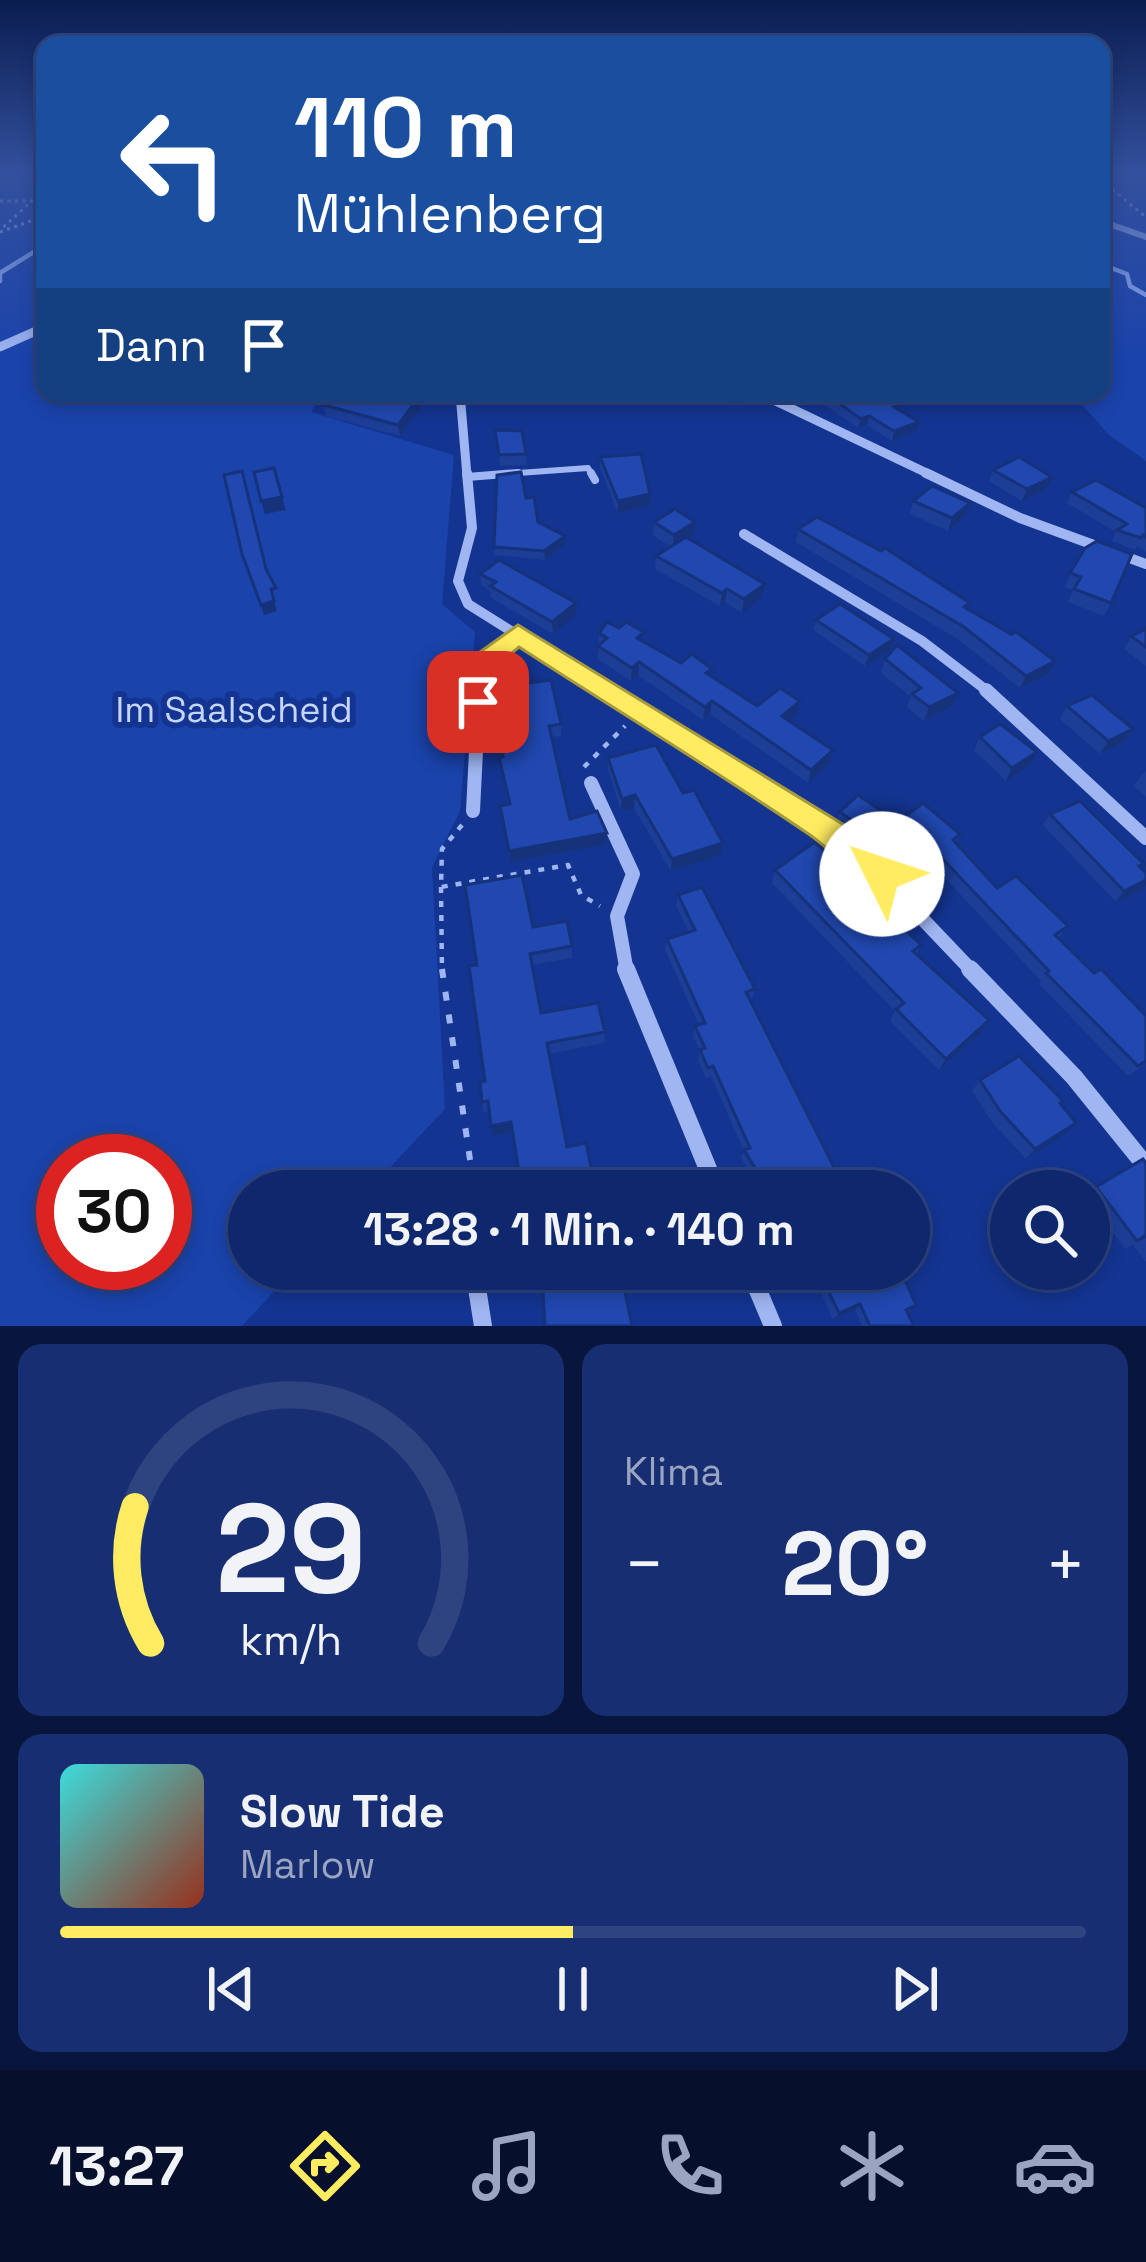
<!DOCTYPE html>
<html lang="de">
<meta charset="utf-8">
<style>
:root{--surface:#0e276d;--page:#172f72;--text:#f1f3f6;--muted:#9ba5c2;--line:#2e4480;--accent:#ffec60}
body{margin:0;font-family:"Space Grotesk",sans-serif;background:var(--page);color:var(--text);height:100vh;display:flex;flex-direction:column;font-size:45px;white-space:nowrap}
*{box-sizing:border-box;margin:0}
p{font-size:39px;color:var(--muted)}
.icon{flex:none;width:66px;height:66px;fill:none;stroke:currentColor;stroke-width:2;stroke-linecap:round;stroke-linejoin:round}
.map{position:relative;height:1326px;overflow:hidden}
.side{display:flex;flex-direction:column;gap:18px;padding:18px;background:#08153c;flex:1}
.side>*{flex:none}
.top-card{position:absolute;left:36px;top:36px;width:1074px;height:366px;border-radius:24px;box-shadow:0 6px 18px #0003,0 0 0 3px var(--line);background:#1a4fa0;color:#fff;overflow:hidden}
.tools{position:absolute;left:990px;top:1170px;display:grid;gap:24px}
.tools a{display:grid;place-items:center;width:120px;height:120px;border-radius:50%;background:var(--surface);box-shadow:0 6px 18px #0003,0 0 0 3px var(--line);font-size:60px}
.speed{position:absolute;left:36px;top:1134px;display:flex;gap:24px;font-size:60px;font-weight:700;text-align:center}
.speed>*{display:grid;place-content:center;width:156px;height:156px;border-radius:50%;background:var(--surface);box-shadow:0 6px 18px #0003,0 0 0 3px var(--line);line-height:1}
.speed .limit{border:18px solid #d22;background:#fff;color:#111}
.pin{position:absolute;display:grid;place-items:center;width:102px;height:102px;color:#fff;margin:-51px;border-radius:24px;box-shadow:0 6px 18px #0006}
.me{position:absolute;width:132px;margin:-66px;rotate:311deg;stroke-linejoin:round;filter:drop-shadow(0 0 9px #0008)}
.turn{display:flex;align-items:center;gap:42px;height:252px;padding:0 60px;font-size:54px}
.turn .icon{width:156px;height:156px;stroke-width:2.5}
.turn b{display:block;font-size:84px;line-height:102px}
.then{display:flex;align-items:center;height:114px;padding:0 60px;background:#0003;gap:24px;font-size:45px}
.big{font-size:90px;font-weight:600;line-height:1.1}
.side .card{flex:1;display:flex;flex-direction:column;justify-content:center;gap:18px;min-width:0;padding:0 42px;border-radius:24px;background:var(--page)}
.side .dial{align-items:center;gap:0}
.dial svg{height:312px;overflow:visible;fill:none;stroke:var(--line);stroke-width:7;stroke-linecap:round;text-anchor:middle}
.dial text{fill:var(--text);stroke:none}
.song{display:flex;align-items:center;gap:36px}
.cover{width:144px;height:144px;border-radius:18px;background:linear-gradient(135deg,hsl(180 70% 55%),hsl(10 70% 35%))}
.played{height:12px;border-radius:6px;background:linear-gradient(90deg,var(--accent) 50%,var(--line) 50%)}
.keys{display:flex;justify-content:space-around;direction:ltr}
.heat{display:flex;justify-content:space-between;align-items:center;font-size:66px;direction:ltr}
.side .tiles{flex:1;display:grid;gap:18px;grid-template-columns:1fr 1fr}
.card:last-child{grid-column:span 2}
.trip{position:absolute;left:228px;top:1170px;width:702px;height:120px;border-radius:60px;background:var(--surface);box-shadow:0 6px 18px #0003,0 0 0 3px var(--line);font-weight:600;line-height:120px;text-align:center}
.tab-bar{display:flex;height:192px;justify-content:space-around;align-items:center;background:#06102c;color:var(--muted)}
.tab-bar .icon{width:84px;height:84px}
.tab-bar .on{color:var(--accent)}
.tab-bar b{font-size:54px;color:var(--text)}
.map>svg:first-child{display:block}
.green{fill:#1a43ab;fill-rule:evenodd}
.lines{fill:none;stroke-linecap:round;stroke-linejoin:round}
.stream{stroke:#91aef5;stroke-width:4.5}
.path-far2{stroke:#9fb6f2;stroke-width:3;stroke-dasharray:3 4.5;stroke-linecap:butt}
.path-far1{stroke:#9fb6f2;stroke-width:4.5;stroke-dasharray:6 8;stroke-linecap:butt}
.path{stroke:#9fb6f2;stroke-width:6;stroke-dasharray:9 14;stroke-linecap:butt}
.lane-far1{stroke:#9fb6f2;stroke-width:6}
.lane{stroke:#9fb6f2;stroke-width:8}
.street-far4{stroke:#9fb6f2;stroke-width:6}
.street-far3{stroke:#9fb6f2;stroke-width:9}
.street-far2{stroke:#9fb6f2;stroke-width:10}
.street-far1{stroke:#9fb6f2;stroke-width:14}
.street{stroke:#9fb6f2;stroke-width:18}
.wall{fill:#1c3e97}
.shaded-wall{fill:#16327b}
.building{fill:#2048b0;stroke:#16327b;stroke-width:3}
.route{fill:#ffec60;stroke:#a6993e;stroke-width:3}
.labels{text-anchor:middle;dominant-baseline:central;stroke-width:12;stroke-linejoin:round;paint-order:stroke}
.park-label{font-size:36px;fill:#c6d5fd;stroke:#133491}
</style>
<div class="map">
<svg width="1146" height="1326" viewBox="0 0 1146 1326">
<rect width="100%" height="100%" fill="#133491"/>
<g class="green">
<path d="M 0,172 L 45,172 L 45,393 L 323,393 L 311,412 L 454,455 L 442,604 L 475,632 L 460,811 L 432,867 L 445,1109 L 368,1191 L 249,1191 L 249,1269 L 295,1269 L 242,1326 L 0,1326 ZM 63,1161 L 165,1161 L 165,1263 L 63,1263 Z"/>
<path d="M 1101,172 L 1146,172 L 1146,461 L 1109,435 L 1072,393 L 1101,393 Z"/>
</g>
<g class="lines">
<g class="stream">
<path d="M 1101,264 L 1127,274 L 1130,286 L 1146,295"/>
<path d="M 0,281 L 0,273 L 45,245"/>
</g>
<g class="path-far2">
<path d="M 1101,180 L 1146,217"/>
<path d="M 0,201 L 32,201 L 0,230"/>
<path d="M 0,232 L 45,216"/>
</g>
<g class="path-far1">
<path d="M 584,767 L 625,726"/>
<path d="M 462,825 L 442,849 L 441,887 L 568,865 L 581,895 L 600,906"/>
<path d="M 441,887 L 442,972"/>
</g>
<path class="path" d="M 442,969 L 472,1173 L 466,1191"/>
<path class="lane-far1" d="M 478,476 L 588,468 L 593,476"/>
<g class="lane">
<path d="M 591,473 L 595,480"/>
<path d="M 467,477 L 518,473"/>
</g>
<path class="street-far4" d="M 1101,221 L 1146,237"/>
<g class="street-far3">
<path d="M 0,347 L 45,327"/>
<path d="M 460,393 L 467,476"/>
<path d="M 759,393 L 933,476"/>
</g>
<g class="street-far2">
<path d="M 467,473 L 472,528 L 458,581 L 468,604 L 610,693"/>
<path d="M 926,473 L 1020,518 L 1146,564"/>
<path d="M 744,534 L 922,641 L 990,693"/>
<path d="M 479,693 L 480,666 L 518,634"/>
</g>
<g class="street-far1">
<path d="M 605,690 L 856,849 L 973,972"/>
<path d="M 986,690 L 1146,838"/>
<path d="M 591,783 L 633,874 L 617,916 L 627,972"/>
<path d="M 473,811 L 479,690"/>
</g>
<g class="street">
<path d="M 626,969 L 717,1191"/>
<path d="M 970,969 L 1074,1077 L 1146,1166"/>
<path d="M 474,1269 L 483,1326"/>
<path d="M 749,1269 L 773,1326"/>
</g>
</g>
<g class="wall">
<path d="M 386,393 L 431,393 L 400,436 L 326,416 L 324,405 Z"/>
<path d="M 482,393 L 519,393 L 520,397 L 483,396 Z"/>
<path d="M 708,393 L 753,393 L 751,397 L 737,406 Z"/>
<path d="M 827,395 L 903,413 L 916,431 L 892,441 L 867,425 L 858,428 L 825,405 Z"/>
<path d="M 495,430 L 526,454 L 527,465 L 500,466 Z"/>
<path d="M 600,457 L 650,506 L 618,513 L 600,468 Z"/>
<path d="M 993,470 L 1047,488 L 1022,501 L 989,481 Z"/>
<path d="M 1072,492 L 1146,508 L 1146,552 L 1137,546 L 1135,550 L 1112,541 L 1116,532 L 1067,503 Z"/>
<path d="M 526,498 L 538,522 L 565,545 L 545,560 L 495,555 L 494,547 Z"/>
<path d="M 913,501 L 970,503 L 965,516 L 948,531 L 910,514 Z"/>
<path d="M 654,522 L 695,522 L 694,535 L 688,538 L 765,584 L 762,597 L 742,613 L 725,602 L 720,606 L 655,569 L 656,556 L 671,547 L 653,535 Z"/>
<path d="M 798,529 L 968,609 L 1048,674 L 1020,688 L 959,640 L 796,542 Z"/>
<path d="M 1085,548 L 1111,603 L 1104,616 L 1068,602 L 1073,590 L 1064,587 Z"/>
<path d="M 480,574 L 576,615 L 553,634 L 491,598 L 490,591 L 481,585 Z"/>
<path d="M 816,620 L 890,650 L 865,666 L 813,630 Z"/>
<path d="M 619,628 L 681,663 L 711,676 L 757,706 L 800,701 L 797,715 L 789,721 L 829,763 L 808,783 L 710,714 L 703,720 L 638,675 L 631,681 L 598,659 L 599,633 Z"/>
<path d="M 1146,629 L 1146,666 L 1124,649 L 1131,636 Z"/>
<path d="M 885,659 L 958,693 L 952,706 L 924,721 L 907,707 L 911,697 L 881,673 Z"/>
<path d="M 503,686 L 561,724 L 561,736 L 551,737 L 570,819 L 607,833 L 607,844 L 510,862 L 500,806 L 508,805 L 499,757 L 502,757 L 500,743 L 508,742 Z"/>
<path d="M 1067,706 L 1133,729 L 1124,742 L 1100,754 L 1060,719 Z"/>
<path d="M 980,737 L 1030,765 L 1006,781 L 974,750 Z"/>
<path d="M 608,758 L 683,793 L 721,855 L 671,871 L 634,808 L 621,811 L 608,770 Z"/>
<path d="M 1146,772 L 1146,797 L 1134,786 L 1143,773 Z"/>
<path d="M 840,812 L 877,817 L 860,834 L 838,818 Z"/>
<path d="M 1050,814 L 1141,868 L 1143,889 L 1116,902 L 1043,825 Z"/>
<path d="M 895,824 L 960,834 L 956,843 L 997,888 L 1068,926 L 1058,939 L 1146,1064 L 1128,1076 L 1039,984 L 1041,981 L 932,864 L 928,867 L 890,836 Z"/>
<path d="M 775,870 L 921,945 L 917,954 L 981,1032 L 939,1070 L 890,1021 L 895,1011 L 772,883 Z"/>
<path d="M 678,895 L 755,989 L 752,999 L 750,1000 L 846,1191 L 760,1191 L 741,1158 L 744,1151 L 711,1076 L 706,1078 L 698,1060 L 700,1050 L 693,1036 L 695,1026 L 699,1025 L 665,950 L 667,939 L 689,932 L 676,906 Z"/>
<path d="M 533,927 L 572,946 L 572,958 L 532,965 L 541,1013 L 605,1032 L 604,1043 L 549,1054 L 521,1185 L 512,1132 L 493,1136 L 489,1111 L 483,1112 L 482,1102 L 485,1081 L 477,965 Z"/>
<path d="M 980,1080 L 1060,1103 L 1066,1133 L 1026,1159 L 992,1122 L 972,1091 Z"/>
<path d="M 1146,1163 L 1146,1262 L 1133,1245 L 1125,1249 L 1089,1201 L 1089,1193 L 1096,1187 Z"/>
<path d="M 806,1269 L 900,1269 L 907,1312 L 914,1326 L 862,1326 L 855,1310 L 833,1320 L 819,1289 L 814,1292 Z"/>
</g>
<g class="shaded-wall">
<path d="M 422,393 L 431,393 L 400,436 L 398,425 Z"/>
<path d="M 742,393 L 753,393 L 751,397 L 737,406 L 738,395 Z"/>
<path d="M 812,393 L 834,393 L 811,399 Z"/>
<path d="M 869,416 L 867,425 L 858,428 L 861,419 Z"/>
<path d="M 919,422 L 916,431 L 892,441 L 894,431 Z"/>
<path d="M 1052,477 L 1047,488 L 1022,501 L 1027,489 Z"/>
<path d="M 650,494 L 650,506 L 618,513 L 618,501 Z"/>
<path d="M 282,497 L 286,510 L 265,514 L 261,501 Z"/>
<path d="M 970,503 L 965,516 L 948,531 L 952,518 Z"/>
<path d="M 695,522 L 694,535 L 673,548 L 674,535 Z"/>
<path d="M 565,536 L 565,545 L 545,560 L 544,551 Z"/>
<path d="M 765,584 L 762,597 L 742,613 L 744,599 Z"/>
<path d="M 727,589 L 725,602 L 720,606 L 722,593 Z"/>
<path d="M 274,601 L 277,611 L 264,615 L 261,605 Z"/>
<path d="M 576,603 L 576,615 L 553,634 L 552,622 Z"/>
<path d="M 894,639 L 890,650 L 865,666 L 869,655 Z"/>
<path d="M 1055,661 L 1048,674 L 1020,688 L 1026,676 Z"/>
<path d="M 639,662 L 638,675 L 631,681 L 632,668 Z"/>
<path d="M 958,693 L 952,706 L 924,721 L 929,707 Z"/>
<path d="M 712,701 L 710,714 L 703,720 L 705,707 Z"/>
<path d="M 800,701 L 797,715 L 779,729 L 782,716 Z"/>
<path d="M 1133,729 L 1124,742 L 1100,754 L 1108,741 Z"/>
<path d="M 833,750 L 829,763 L 808,783 L 811,770 Z"/>
<path d="M 1037,752 L 1030,765 L 1006,781 L 1012,768 Z"/>
<path d="M 635,795 L 634,808 L 621,811 L 622,799 Z"/>
<path d="M 880,810 L 877,817 L 860,834 L 862,828 Z"/>
<path d="M 607,833 L 607,844 L 510,862 L 509,851 Z"/>
<path d="M 723,843 L 721,855 L 671,871 L 672,859 Z"/>
<path d="M 1146,880 L 1146,884 L 1143,889 L 1116,902 L 1124,891 Z"/>
<path d="M 989,1020 L 981,1032 L 939,1070 L 946,1059 Z"/>
<path d="M 511,1122 L 512,1132 L 493,1136 L 491,1126 Z"/>
<path d="M 1076,1123 L 1066,1133 L 1026,1159 L 1035,1149 Z"/>
<path d="M 802,1183 L 798,1191 L 781,1191 Z"/>
<path d="M 860,1304 L 855,1310 L 833,1320 L 839,1313 Z"/>
</g>
<g class="building">
<path d="M 337,393 L 386,394 L 422,393 L 398,425 L 324,405 Z"/>
<path d="M 836,393 L 892,393 L 906,403 L 894,407 L 919,422 L 894,431 L 869,416 L 861,419 L 827,395 Z"/>
<path d="M 495,430 L 522,431 L 526,454 L 499,455 Z"/>
<path d="M 641,454 L 650,494 L 618,501 L 600,457 Z"/>
<path d="M 1019,457 L 1052,477 L 1027,489 L 993,470 Z"/>
<path d="M 274,468 L 282,497 L 261,501 L 254,472 Z"/>
<path d="M 242,471 L 266,569 L 276,588 L 271,589 L 274,601 L 261,605 L 242,554 L 224,475 Z"/>
<path d="M 521,472 L 526,498 L 534,497 L 538,522 L 565,536 L 544,551 L 494,547 L 497,475 Z"/>
<path d="M 1096,480 L 1146,508 L 1146,537 L 1143,535 L 1141,538 L 1117,530 L 1127,524 L 1072,492 Z"/>
<path d="M 932,486 L 970,503 L 952,518 L 913,501 Z"/>
<path d="M 675,509 L 695,522 L 674,535 L 654,522 Z"/>
<path d="M 817,517 L 881,551 L 885,548 L 970,603 L 964,607 L 1011,634 L 1016,632 L 1055,661 L 1026,676 L 964,627 L 798,529 Z"/>
<path d="M 686,537 L 765,584 L 744,599 L 727,589 L 722,593 L 656,556 Z"/>
<path d="M 1097,541 L 1132,554 L 1111,603 L 1074,589 L 1081,577 L 1070,573 L 1085,548 Z"/>
<path d="M 499,560 L 576,603 L 552,622 L 490,586 L 496,582 L 480,574 Z"/>
<path d="M 840,604 L 894,639 L 869,655 L 816,620 Z"/>
<path d="M 607,622 L 619,628 L 626,622 L 644,632 L 637,638 L 681,663 L 692,654 L 712,669 L 706,673 L 757,706 L 780,688 L 800,701 L 782,716 L 833,750 L 811,770 L 712,701 L 705,707 L 639,662 L 632,668 L 598,646 L 607,638 L 599,633 Z"/>
<path d="M 1146,629 L 1146,647 L 1131,636 Z"/>
<path d="M 897,645 L 958,693 L 929,707 L 912,694 L 921,688 L 885,659 Z"/>
<path d="M 551,680 L 561,724 L 549,726 L 570,819 L 597,811 L 607,833 L 509,851 L 500,806 L 510,804 L 499,757 L 503,757 L 500,743 L 509,742 L 503,686 Z"/>
<path d="M 1092,695 L 1133,729 L 1108,741 L 1067,706 Z"/>
<path d="M 1000,724 L 1037,752 L 1012,768 L 980,737 Z"/>
<path d="M 656,745 L 683,793 L 694,790 L 723,843 L 672,859 L 635,795 L 622,799 L 608,758 Z"/>
<path d="M 858,795 L 880,810 L 862,828 L 840,812 Z"/>
<path d="M 1080,801 L 1144,864 L 1139,866 L 1146,873 L 1146,880 L 1124,891 L 1050,814 Z"/>
<path d="M 923,803 L 960,834 L 953,840 L 997,888 L 1016,876 L 1068,926 L 1055,935 L 1094,973 L 1101,969 L 1146,1016 L 1146,1061 L 1138,1066 L 1046,973 L 1049,971 L 937,853 L 933,856 L 895,824 Z"/>
<path d="M 815,842 L 921,945 L 913,951 L 989,1020 L 946,1059 L 896,1009 L 904,1003 L 775,870 Z"/>
<path d="M 522,875 L 533,927 L 567,921 L 572,946 L 530,954 L 541,1013 L 598,1003 L 605,1032 L 547,1043 L 567,1147 L 586,1143 L 596,1191 L 516,1191 L 515,1186 L 521,1185 L 511,1122 L 491,1126 L 488,1101 L 482,1102 L 480,1082 L 485,1081 L 469,966 L 477,965 L 465,885 Z"/>
<path d="M 702,887 L 755,989 L 746,992 L 846,1191 L 807,1191 L 802,1183 L 781,1191 L 769,1191 L 744,1150 L 750,1148 L 713,1066 L 708,1068 L 700,1050 L 705,1048 L 695,1026 L 705,1023 L 667,939 L 695,930 L 678,895 Z"/>
<path d="M 1019,1056 L 1063,1101 L 1060,1103 L 1076,1123 L 1035,1149 L 1000,1111 L 980,1080 Z"/>
<path d="M 1143,1159 L 1146,1163 L 1146,1237 L 1145,1236 L 1137,1241 L 1096,1187 Z"/>
<path d="M 572,1269 L 620,1269 L 632,1326 L 545,1326 L 542,1276 Z"/>
<path d="M 813,1269 L 900,1269 L 916,1305 L 906,1310 L 914,1326 L 870,1326 L 860,1304 L 839,1313 L 824,1282 L 819,1285 Z"/>
</g>
<linearGradient id="sky" x2="0" y2="1"><stop stop-color="#0a1d50"/><stop offset="0.48" stop-color="#33509d"/><stop offset="1" stop-color="#33509d" stop-opacity="0"/></linearGradient>
<rect width="1146" height="358" fill="url(#sky)"/>
<path class="route" d="M 518,625 L 867,839 L 898,874 L 893,885 C 870,893 832,850 810,835 C 715,770 616,710 519,647 L 493,669 L 488,710 L 468,710 L 464,702 L 470,659 Z"/>
<g class="labels">
<g class="park-label">
<text x="234" y="710">Im Saalscheid</text>
</g>
</g>
</svg>
<div class="tools">
<a><svg class="icon" aria-label="search" viewBox="0 0 24 24"><circle cx="10" cy="10" r="6"/><path d="M15 15l6 6"/></svg></a>
</div>
<div class="speed"><div class="limit">30</div></div>
<div class="pin" style="left:478px;top:702px;background:#d93025"><svg class="icon" aria-label="arrive" viewBox="0 0 24 24"><path d="M6 21V4h12l-3 4 3 4H6"/></svg></div>
<svg class="me" style="left:882px;top:874px" viewBox="-20 -20 40 40"><circle r="19" fill="#fff"/><path d="M0-13L10 11 0 6-10 11z" fill="#ffec60"/></svg>
<div class="trip">13:28 · 1 Min. · 140 m</div>
<div class="top-card">
<div class="turn"><svg class="icon" aria-label="left" viewBox="0 0 24 24"><path d="M17 20v-9H6M10 6l-5 5 5 5"/></svg><div><b>110 m</b>Mühlenberg</div></div>
<div class="then">Dann<svg class="icon" aria-label="arrive" viewBox="0 0 24 24"><path d="M6 21V4h12l-3 4 3 4H6"/></svg></div>
</div>
</div>
<section class="side">
<div class="tiles">
<div class="card dial"><svg viewBox="0 0 100 80">
<path d="M14 69A42 42 0 1 1 86 69"/>
<path d="M14 69A42 42 0 0 1 10 34" stroke="#ffec60"/>
<text x="50" y="56" font-size="32" font-weight="700">29</text>
<text x="50" y="72" font-size="11">km/h</text>
</svg></div>
<div class="card"><p>Klima</p>
<div class="heat"><a>−</a><b class="big">20°</b><a>+</a></div>
</div>
<div class="card">
<div class="song"><i class="cover"></i><div><b>Slow Tide</b><p>Marlow</p></div></div>
<div class="played"></div>
<div class="keys"><svg class="icon" aria-label="previous" viewBox="0 0 24 24"><path d="M18 5L8 12l10 7zM5 5v14"/></svg><svg class="icon" aria-label="pause" viewBox="0 0 24 24"><path d="M8 5v14M16 5v14"/></svg><svg class="icon" aria-label="next" viewBox="0 0 24 24"><path d="M6 5l10 7-10 7zM19 5v14"/></svg></div>
</div>
</div>
</section>
<nav class="tab-bar">
<b>13:27</b>
<svg class="icon on" aria-label="directions" viewBox="0 0 24 24"><path d="M12 3l9 9-9 9-9-9zM9 14v-3h6M13 9l2 2-2 2"/></svg>
<svg class="icon" aria-label="music" viewBox="0 0 24 24"><path d="M9 18V5l10-2v13"/><circle cx="6" cy="18" r="3"/><circle cx="16" cy="16" r="3"/></svg>
<svg class="icon" aria-label="phone" viewBox="0 0 24 24"><path d="M5 4h4l2 5-3 2q2 4 5 5l2-3 5 2v4C11 20 4 13 5 4z"/></svg>
<svg class="icon" aria-label="climate" viewBox="0 0 24 24"><path d="M12 3v18M4 7l16 10M4 17L20 7"/></svg>
<svg class="icon" aria-label="car" viewBox="0 0 24 24"><path d="M5 17H2v-5l4-1 3-4h7l3 4 3 1v5h-3M9 17h6M6 11h13"/><circle cx="7" cy="17" r="2"/><circle cx="17" cy="17" r="2"/></svg>
</nav>
